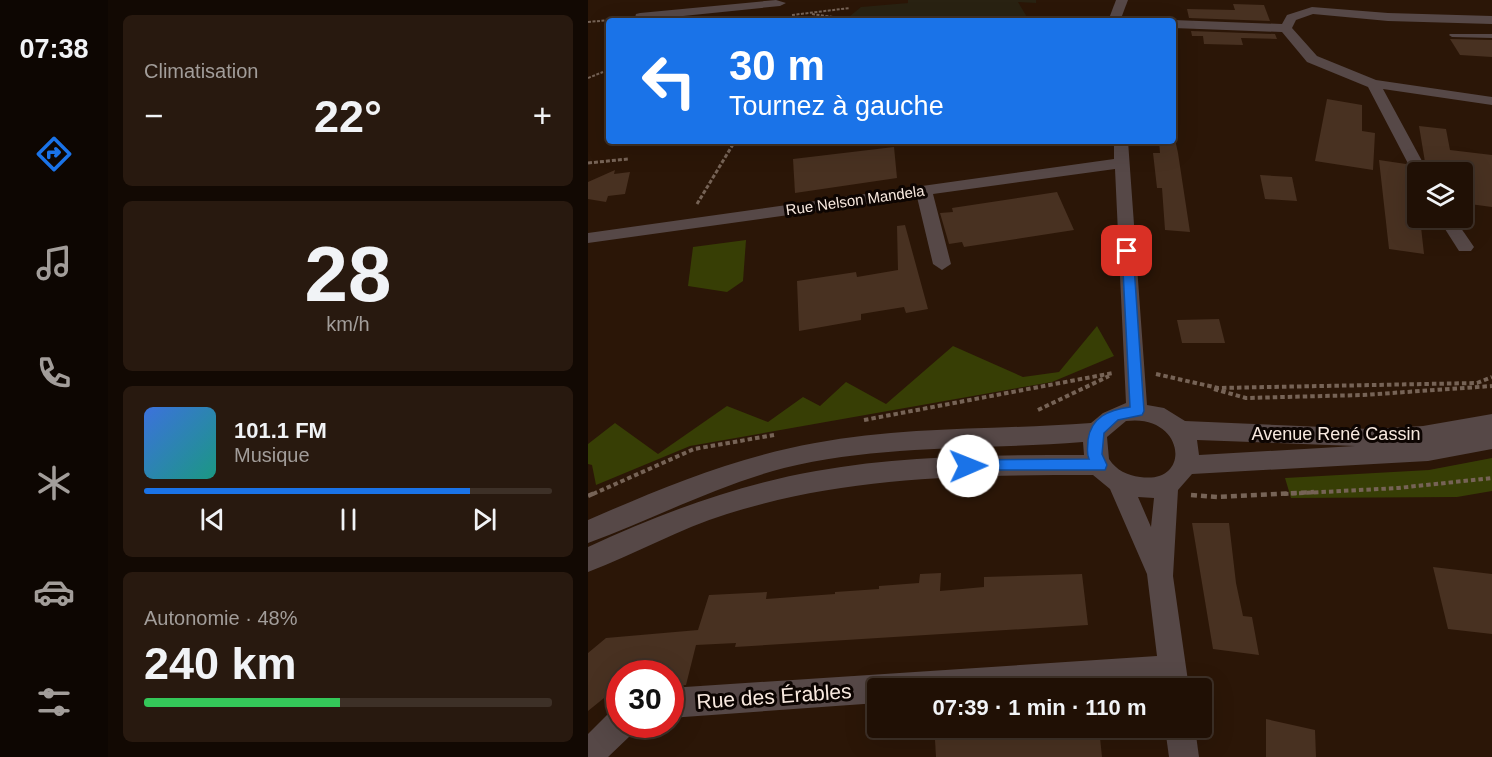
<!DOCTYPE html>
<html lang="fr">
<meta charset="utf-8">
<style>
:root{--surface:#201005;--page:#28190f;--text:#f1f3f6;--muted:#a29d9a;--line:#3d3027;--accent:#1a73e8}
body{margin:0;font-family:Helvetica,sans-serif;background:var(--page);color:var(--text);height:100vh;display:flex;flex-direction:column;font-size:22px;white-space:nowrap}
*{box-sizing:border-box;margin:0}
p{font-size:20px;color:var(--muted)}
.icon{flex:none;width:33px;height:33px;fill:none;stroke:currentColor;stroke-width:2;stroke-linecap:round;stroke-linejoin:round}
.map{position:relative;flex:1;overflow:hidden}
.drawer{display:flex;flex-direction:column;gap:15px;padding:15px;background:#120903;width:480px}
.drawer>*{flex:none}
.top-card{position:absolute;left:18px;top:18px;width:570px;height:126px;border-radius:6px;box-shadow:0 6px 24px #0002,0 0 0 2px var(--line);background:#1a73e8;color:#fff;overflow:hidden}
.fabs{position:absolute;left:819px;top:162px;display:grid;gap:12px}
.fabs a{display:grid;place-items:center;width:66px;height:66px;border-radius:6px;background:var(--surface);box-shadow:0 6px 24px #0002,0 0 0 2px var(--line);font-size:30px}
.speed{position:absolute;left:18px;top:660px;display:flex;gap:12px;font-size:30px;font-weight:700;text-align:center}
.speed>*{display:grid;place-content:center;width:78px;height:78px;border-radius:50%;background:var(--surface);box-shadow:0 6px 24px #0002,0 0 0 2px var(--line);line-height:1}
.speed .limit{border:9px solid #d22;background:#fff;color:#111}
.pin{position:absolute;display:grid;place-items:center;width:51px;height:51px;color:#fff;margin:-26px;border-radius:12px;box-shadow:0 3px 9px #0006}
.me{position:absolute;width:66px;margin:-33px;rotate:89deg;stroke-linejoin:round;filter:drop-shadow(0 0 4px #0008)}
.turn{display:flex;align-items:center;gap:21px;height:126px;padding:0 24px;font-size:27px}
.turn .icon{width:78px;height:78px;stroke-width:2.5}
.turn b{display:block;font-size:42px;line-height:51px}
.big{font-size:45px;font-weight:800;line-height:1.1}
.drawer .tile{flex:1;display:flex;flex-direction:column;justify-content:center;gap:9px;min-width:0;padding:0 21px;border-radius:9px;background:var(--page)}
.drawer .dial{align-items:center;gap:0}
.dial b{font-size:78px;line-height:1}
.song{display:flex;align-items:center;gap:18px}
.cover{width:72px;height:72px;border-radius:9px;background:linear-gradient(135deg,hsl(220 70% 55%),hsl(170 70% 35%))}
.played{height:6px;border-radius:3px;background:linear-gradient(90deg,var(--accent) 80%,var(--line) 80%)}
.keys{display:flex;justify-content:space-around;direction:ltr}
.heat{display:flex;justify-content:space-between;align-items:center;font-size:33px;direction:ltr}
.charge{height:9px;border-radius:4px;background:linear-gradient(90deg,#34c759 48%,var(--line) 0)}
.trip{position:absolute;left:279px;top:678px;width:345px;height:60px;border-radius:6px;background:var(--surface);box-shadow:0 6px 24px #0002,0 0 0 2px var(--line);font-weight:800;line-height:60px;text-align:center}
main{display:flex;flex:1;min-height:0}
.dock{display:flex;flex-direction:column;width:108px;justify-content:space-around;align-items:center;background:#0d0602;color:var(--muted)}
.dock .icon{width:42px;height:42px}
.dock .on{color:var(--accent)}
.dock b{font-size:27px;color:var(--text)}
.map>svg:first-child{display:block}
.education{fill:#292212}
.green{fill:#373e05}
.building{fill:#483121}
.lines{fill:none;stroke-linecap:round;stroke-linejoin:round}
.path-far3{stroke:#766356;stroke-width:2;stroke-dasharray:3 1.5;stroke-linecap:butt}
.path-far2{stroke:#766356;stroke-width:3;stroke-dasharray:4 2;stroke-linecap:butt}
.path-far1{stroke:#766356;stroke-width:4;stroke-dasharray:4.5 3;stroke-linecap:butt}
.path{stroke:#766356;stroke-width:4.5;stroke-dasharray:6 4;stroke-linecap:butt}
.service{fill:#564847;fill-rule:evenodd}
.minor{fill:#564847;fill-rule:evenodd}
.route{fill:#1a73e8;stroke:#114b97;stroke-width:1.5}
.labels{text-anchor:middle;dominant-baseline:central;stroke-width:6;stroke-linejoin:round;paint-order:stroke}
.far-street-label{font-size:15px;fill:#f8e9df;stroke:#0d0502}
.street-label{font-size:18px;fill:#f8e9df;stroke:#0d0502}
.near-street-label{font-size:21px;fill:#f8e9df;stroke:#0d0502}
</style>
<main>
<nav class="dock">
<b>07:38</b>
<svg class="icon on" aria-label="directions" viewBox="0 0 24 24"><path d="M12 3l9 9-9 9-9-9zM9 14v-3h6M13 9l2 2-2 2"/></svg>
<svg class="icon" aria-label="music" viewBox="0 0 24 24"><path d="M9 18V5l10-2v13"/><circle cx="6" cy="18" r="3"/><circle cx="16" cy="16" r="3"/></svg>
<svg class="icon" aria-label="phone" viewBox="0 0 24 24"><path d="M5 4h4l2 5-3 2q2 4 5 5l2-3 5 2v4C11 20 4 13 5 4z"/></svg>
<svg class="icon" aria-label="climate" viewBox="0 0 24 24"><path d="M12 3v18M4 7l16 10M4 17L20 7"/></svg>
<svg class="icon" aria-label="car" viewBox="0 0 24 24"><path d="M5 17H2v-5l4-1 3-4h7l3 4 3 1v5h-3M9 17h6M6 11h13"/><circle cx="7" cy="17" r="2"/><circle cx="17" cy="17" r="2"/></svg>
<svg class="icon" aria-label="filters" viewBox="0 0 24 24"><path d="M4 7h16M4 17h16"/><circle cx="9" cy="7" r="2"/><circle cx="15" cy="17" r="2"/></svg>
</nav>
<section class="drawer">
<div class="tile"><p>Climatisation</p>
<div class="heat"><a>−</a><b class="big">22°</b><a>+</a></div>
</div>
<div class="tile dial"><b>28</b><p>km/h</p></div>
<div class="tile">
<div class="song"><i class="cover"></i><div><b>101.1 FM</b><p>Musique</p></div></div>
<div class="played"></div>
<div class="keys"><svg class="icon" aria-label="previous" viewBox="0 0 24 24"><path d="M18 5L8 12l10 7zM5 5v14"/></svg><svg class="icon" aria-label="pause" viewBox="0 0 24 24"><path d="M8 5v14M16 5v14"/></svg><svg class="icon" aria-label="next" viewBox="0 0 24 24"><path d="M6 5l10 7-10 7zM19 5v14"/></svg></div>
</div>
<div class="tile"><p>Autonomie · 48%</p><b class="big">240 km</b><div class="charge"></div></div>
</section>
<div class="map">
<svg width="904" height="757" viewBox="0 0 904 757">
<rect width="100%" height="100%" fill="#2b1607"/>
<path class="education" d="M 320,0 L 448,0 L 448,3 L 430,2 L 439,17 L 406,21 L 256,21 L 273,7 L 320,3 Z"/>
<g class="green">
<path d="M 158,240 L 155,281 L 139,292 L 100,286 L 105,247 Z"/>
<path d="M 509,326 L 526,356 L 464,382 L 102,446 L 8,485 L 4,465 L 0,464 L 0,444 L 27,423 L 70,454 L 139,406 L 180,422 L 215,397 L 232,406 L 258,382 L 298,404 L 365,346 L 435,377 L 471,372 Z"/>
<path d="M 904,458 L 904,491 L 869,497 L 703,498 L 697,478 L 841,470 Z"/>
</g>
<g class="building">
<path d="M 645,4 L 676,5 L 682,21 L 601,18 L 599,9 L 647,10 Z"/>
<path d="M 603,31 L 687,34 L 689,39 L 653,38 L 655,45 L 616,44 L 615,36 L 604,36 Z"/>
<path d="M 862,39 L 904,40 L 904,57 L 872,55 Z"/>
<path d="M 739,99 L 774,105 L 774,131 L 787,133 L 785,170 L 727,161 Z"/>
<path d="M 831,126 L 858,129 L 862,150 L 904,155 L 904,207 L 874,203 L 874,172 L 842,171 L 837,162 Z"/>
<path d="M 585,130 L 590,153 L 602,232 L 577,230 L 574,188 L 569,188 L 565,153 L 572,153 L 571,141 L 585,141 Z"/>
<path d="M 306,147 L 309,178 L 207,193 L 205,159 Z"/>
<path d="M 791,160 L 818,164 L 824,176 L 830,177 L 830,218 L 832,218 L 836,254 L 801,249 Z"/>
<path d="M 27,170 L 26,174 L 42,172 L 37,194 L 20,196 L 18,202 L 0,199 L 0,182 Z"/>
<path d="M 672,175 L 704,177 L 709,201 L 677,199 Z"/>
<path d="M 469,192 L 486,230 L 376,247 L 374,242 L 361,244 L 352,213 L 365,212 L 364,208 Z"/>
<path d="M 317,225 L 340,309 L 318,313 L 316,307 L 273,314 L 273,320 L 211,331 L 209,281 L 268,272 L 269,277 L 310,270 L 309,226 Z"/>
<path d="M 631,319 L 637,343 L 594,343 L 589,320 Z"/>
<path d="M 604,523 L 641,523 L 648,583 L 655,616 L 664,617 L 671,655 L 625,649 Z"/>
<path d="M 845,567 L 904,574 L 904,634 L 860,629 Z"/>
<path d="M 353,573 L 352,591 L 396,587 L 396,577 L 494,574 L 500,625 L 147,647 L 148,643 L 108,645 L 98,685 L 82,686 L 82,674 L 32,674 L 32,685 L 0,711 L 0,653 L 18,638 L 110,630 L 121,595 L 179,592 L 178,599 L 247,594 L 247,592 L 291,589 L 291,586 L 331,583 L 332,574 Z"/>
<path d="M 678,719 L 727,730 L 728,757 L 678,757 Z"/>
<path d="M 511,728 L 514,757 L 348,757 L 347,740 Z"/>
</g>
<g class="lines">
<g class="path-far3">
<path d="M 224,14 L 252,18"/>
<path d="M 204,15 L 262,8"/>
<path d="M 0,22 L 35,19"/>
<path d="M 0,78 L 15,72"/>
</g>
<g class="path-far2">
<path d="M 0,163 L 40,159"/>
<path d="M 109,204 L 147,141"/>
</g>
<g class="path-far1">
<path d="M 568,374 L 630,388 L 889,383 L 904,377"/>
<path d="M 626,389 L 658,398 L 775,395 L 904,386"/>
<path d="M 450,410 L 521,376"/>
<path d="M 276,420 L 525,373"/>
<path d="M 5,494 L 106,449 L 186,435"/>
<path d="M 696,494 L 810,488 L 904,478"/>
</g>
<g class="path">
<path d="M 603,495 L 630,497 L 726,492"/>
<path d="M 0,496 L 9,492"/>
</g>
<path class="service" d="M 862,34 L 904,34 L 904,38 L 864,37 L 861,35 Z"/>
<g class="minor">
<path d="M 188,0 L 198,3 L 192,6 L 46,21 L 48,14 L 52,13 Z"/>
<path d="M 528,0 L 540,0 L 532,21 L 520,21 Z"/>
<path d="M 724,7 L 800,13 L 904,16 L 904,24 L 800,21 L 725,14 L 708,20 L 704,28 L 729,56 L 788,80 L 904,97 L 904,105 L 795,89 L 840,172 L 826,175 L 780,87 L 719,62 L 694,32 L 585,28 L 585,21 L 583,21 L 585,20 L 694,24 L 699,15 Z"/>
<path d="M 526,141 L 540,141 L 559,405 L 576,408 L 597,421 L 782,429 L 835,426 L 904,414 L 904,449 L 840,461 L 604,474 L 590,490 L 585,576 L 601,688 L 573,688 L 572,684 L 505,688 L 290,688 L 290,703 L 82,718 L 82,688 L 569,656 L 559,574 L 522,489 L 505,475 C 382,475 258,476 139,514 C 91,529 47,554 0,572 L 0,547 C 73,513 149,485 228,471 C 317,455 407,455 496,455 L 495,442 C 396,450 293,444 196,468 C 127,486 66,519 0,543 L 0,520 C 73,488 148,457 227,443 C 318,426 412,430 503,423 L 515,413 L 538,403 L 527,169 L 345,194 L 363,264 L 354,270 L 345,264 L 329,197 L 0,243 L 0,233 L 526,159 ZM 538,421 C 597,413 605,485 552,477 C 539,475 529,471 521,459 L 519,437 ZM 609,440 L 767,446 L 611,455 ZM 550,497 L 566,498 L 563,527 Z"/>
<path d="M 850,218 L 866,218 L 886,247 L 883,251 L 871,251 Z"/>
<path d="M 32,709 L 32,724 L 47,724 L 43,735 L 20,757 L 0,757 L 0,734 L 21,713 Z"/>
<path d="M 577,728 L 607,728 L 611,757 L 581,757 Z"/>
</g>
</g>
<path class="route" d="M 539,247 L 545,251 L 556,411 L 554,415 L 530,420 L 516,433 L 514,454 L 519,465 L 517,470 L 375,470 L 372,466 L 380,460 L 501,459 C 498,453 500,447 500,440 C 503,417 521,410 542,407 L 534,251 Z"/>
<g class="labels">
<g class="far-street-label">
<text transform="translate(267 200) rotate(-8)">Rue Nelson Mandela</text>
</g>
<g class="street-label">
<text x="748" y="434">Avenue René Cassin</text>
</g>
<g class="near-street-label">
<text transform="translate(186 696) rotate(-4)">Rue des Érables</text>
</g>
</g>
</svg>
<div class="fabs">
<a><svg class="icon" aria-label="layers" viewBox="0 0 24 24"><path d="M12 4l9 5-9 5-9-5zM3 14l9 5 9-5"/></svg></a>
</div>
<div class="speed"><div class="limit">30</div></div>
<div class="pin" style="left:539px;top:251px;background:#d93025"><svg class="icon" aria-label="arrive" viewBox="0 0 24 24"><path d="M6 21V4h12l-3 4 3 4H6"/></svg></div>
<svg class="me" style="left:380px;top:466px" viewBox="-20 -20 40 40"><circle r="19" fill="#fff"/><path d="M0-13L10 11 0 6-10 11z" fill="#1a73e8"/></svg>
<div class="trip">07:39 · 1 min · 110 m</div>
<div class="top-card">
<div class="turn"><svg class="icon" aria-label="left" viewBox="0 0 24 24"><path d="M17 20v-9H6M10 6l-5 5 5 5"/></svg><div><b>30 m</b>Tournez à gauche</div></div>
</div>
</div>
</main>
